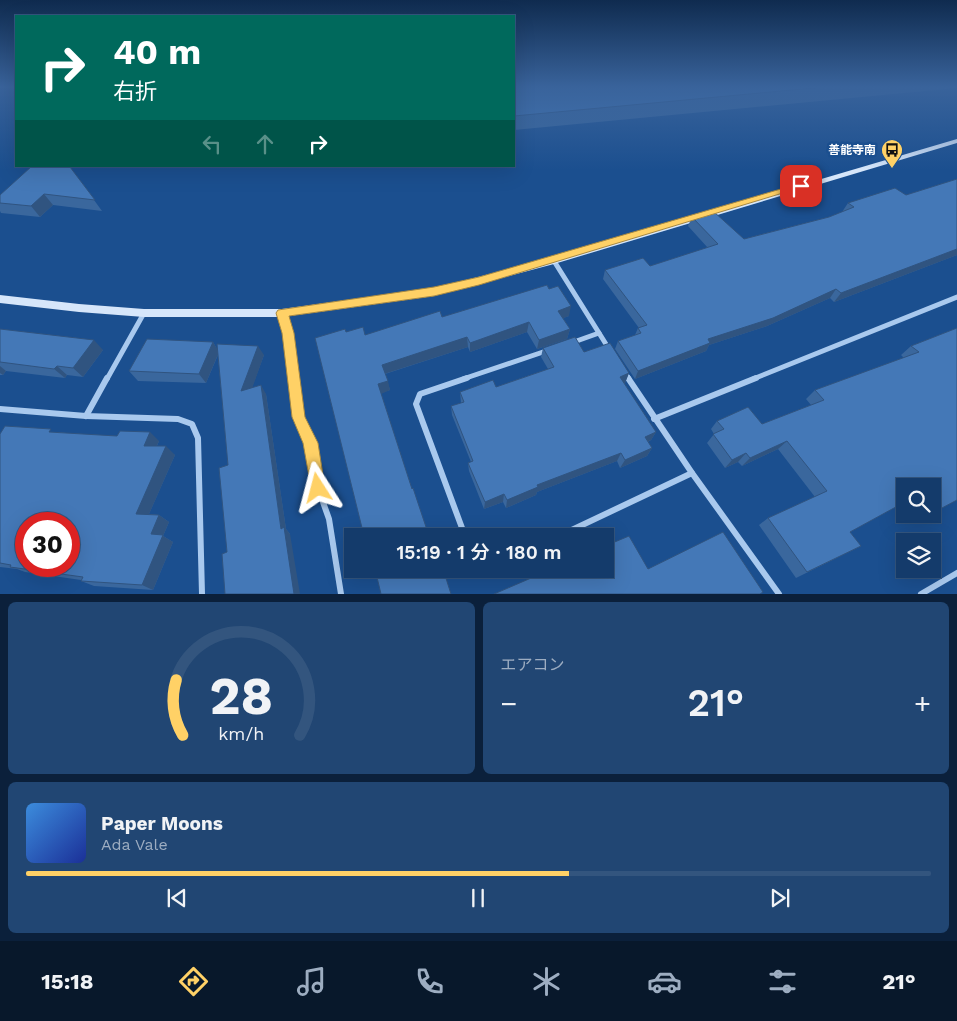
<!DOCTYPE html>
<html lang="ja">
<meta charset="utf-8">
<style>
:root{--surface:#143b6b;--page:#214673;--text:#f1f3f6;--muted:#9dadc1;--line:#33557e;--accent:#ffd166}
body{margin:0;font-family:"Work Sans","Noto Sans JP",sans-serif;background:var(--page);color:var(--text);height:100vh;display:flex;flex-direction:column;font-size:19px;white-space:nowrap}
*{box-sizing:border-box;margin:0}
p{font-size:16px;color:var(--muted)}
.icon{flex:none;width:28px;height:28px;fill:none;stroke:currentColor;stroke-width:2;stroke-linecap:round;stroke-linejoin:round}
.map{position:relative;height:594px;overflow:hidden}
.side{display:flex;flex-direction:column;gap:8px;padding:8px;background:#0b203b;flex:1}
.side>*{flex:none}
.top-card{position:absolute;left:15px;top:15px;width:500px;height:152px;border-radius:0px;box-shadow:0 5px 20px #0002,0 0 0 1px var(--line);background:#00695c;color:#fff;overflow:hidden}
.buttons{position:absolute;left:896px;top:478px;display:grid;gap:10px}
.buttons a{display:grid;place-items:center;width:45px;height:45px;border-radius:0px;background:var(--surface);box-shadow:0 5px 20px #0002,0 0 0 1px var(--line);font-size:25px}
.speed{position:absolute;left:15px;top:512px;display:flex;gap:10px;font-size:25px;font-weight:700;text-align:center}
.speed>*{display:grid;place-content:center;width:65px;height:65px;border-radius:50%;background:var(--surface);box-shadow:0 5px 20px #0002,0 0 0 1px var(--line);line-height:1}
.speed .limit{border:8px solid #d22;background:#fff;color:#111}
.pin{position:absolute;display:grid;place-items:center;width:42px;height:42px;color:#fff;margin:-21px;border-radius:10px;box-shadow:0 2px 8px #0006}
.me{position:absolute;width:55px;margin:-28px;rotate:351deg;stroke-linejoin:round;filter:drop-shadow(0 0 4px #0008)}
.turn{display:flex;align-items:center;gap:18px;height:105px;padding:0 15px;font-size:22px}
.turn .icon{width:65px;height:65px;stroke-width:2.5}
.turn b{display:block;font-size:35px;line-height:42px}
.lanes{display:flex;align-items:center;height:48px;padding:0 15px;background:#0003;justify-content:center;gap:25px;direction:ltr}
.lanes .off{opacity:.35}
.big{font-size:38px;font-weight:600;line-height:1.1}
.side .widget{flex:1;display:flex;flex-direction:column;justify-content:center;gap:8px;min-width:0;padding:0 18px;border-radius:8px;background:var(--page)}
.side .dial{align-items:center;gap:0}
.dial svg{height:130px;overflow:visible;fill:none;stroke:var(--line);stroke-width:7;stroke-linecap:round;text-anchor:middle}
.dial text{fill:var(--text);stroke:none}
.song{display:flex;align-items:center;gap:15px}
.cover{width:60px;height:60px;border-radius:8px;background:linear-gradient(135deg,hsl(210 70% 55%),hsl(230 70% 35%))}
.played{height:5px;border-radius:2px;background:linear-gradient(90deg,var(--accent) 60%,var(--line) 60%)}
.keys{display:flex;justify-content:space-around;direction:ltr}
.heat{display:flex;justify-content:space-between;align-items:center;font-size:28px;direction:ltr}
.side .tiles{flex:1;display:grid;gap:8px;grid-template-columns:1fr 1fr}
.widget:last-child{grid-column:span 2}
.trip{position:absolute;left:344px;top:528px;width:270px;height:50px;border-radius:0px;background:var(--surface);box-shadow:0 5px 20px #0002,0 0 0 1px var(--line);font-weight:600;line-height:50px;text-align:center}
.dock{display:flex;height:80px;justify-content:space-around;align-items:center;background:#08182b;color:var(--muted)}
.dock .icon{width:35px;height:35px}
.dock .active{color:var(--accent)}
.dock b{font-size:22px;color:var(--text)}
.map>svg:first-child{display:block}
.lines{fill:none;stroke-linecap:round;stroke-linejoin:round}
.street-far1{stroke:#a9c9ee;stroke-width:5}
.street{stroke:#a9c9ee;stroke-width:6}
.secondary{fill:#d6e6fa;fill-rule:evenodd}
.wall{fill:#3a679d}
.shaded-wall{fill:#305480}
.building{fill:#4478b7;stroke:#305480;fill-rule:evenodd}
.route{fill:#ffd166;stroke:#a68842}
.labels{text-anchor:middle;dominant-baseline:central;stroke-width:5;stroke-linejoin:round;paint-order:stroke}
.far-poi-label{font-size:12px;font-weight:bold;fill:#fff;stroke:#1b4f8f;text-anchor:end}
</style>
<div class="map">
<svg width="957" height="594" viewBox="0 0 957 594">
<rect width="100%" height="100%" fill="#1b4f8f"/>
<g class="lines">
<g class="street-far1">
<path d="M 554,261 L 609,349"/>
<path d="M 282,313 L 288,333 L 294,379"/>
<path d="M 571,343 L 599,333"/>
<path d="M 625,373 L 629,379"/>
<path d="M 107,379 L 144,313"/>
<path d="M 463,379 L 549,350"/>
<path d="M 753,379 L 957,297"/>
</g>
<g class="street">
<path d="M 294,378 L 299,417 L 311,443 L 318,488 L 329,519 L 341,594"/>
<path d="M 628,378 L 692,473 L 779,594"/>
<path d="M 0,409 L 86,416 L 178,419 L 192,424 L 198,438 L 202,594"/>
<path d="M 86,416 L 107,378"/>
<path d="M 654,419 L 756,378"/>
<path d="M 465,536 L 416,404 L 420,394 L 467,378"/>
<path d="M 559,536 L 692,473"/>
<path d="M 488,569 L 490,569"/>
<path d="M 921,594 L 957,573"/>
</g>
<path class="secondary" d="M 957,139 L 957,143 L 554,264 L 434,296 L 282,317 L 144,317 L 79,312 L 0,303 L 0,295 L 79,304 L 144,309 L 282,309 L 434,288 L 554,258 Z"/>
</g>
<g class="wall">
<path d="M 514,87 L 957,87 L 957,88 L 514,130 Z"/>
<path d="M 70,167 L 102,211 L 53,205 L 40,217 L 1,213 L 0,211 L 0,195 Z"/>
<path d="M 957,179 L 957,255 L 834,302 L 830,298 L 767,326 L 709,345 L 706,351 L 635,379 L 615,349 L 618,341 L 635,335 L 638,328 L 639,328 L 603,279 L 605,270 L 650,266 L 708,248 L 688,226 L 692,217 L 744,239 L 829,217 L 842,212 L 848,203 L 906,195 Z"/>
<path d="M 549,289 L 569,316 L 563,318 L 570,329 L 567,339 L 537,349 L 527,332 L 470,352 L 468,347 L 385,374 L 390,390 L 381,393 L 364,536 L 346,332 L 365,335 L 442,317 Z"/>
<path d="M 957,328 L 957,500 L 932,513 L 932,486 L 850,532 L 861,546 L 796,578 L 759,525 L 768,518 L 815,497 L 778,449 L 742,466 L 738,462 L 725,468 L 707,443 L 714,434 L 711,429 L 717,421 L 762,424 L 811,405 L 806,399 L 815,390 L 904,358 L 901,355 L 911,346 Z"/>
<path d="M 0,329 L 103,350 L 83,377 L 67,375 L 65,378 L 6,371 L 3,375 L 0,375 Z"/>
<path d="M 213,342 L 217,349 L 264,355 L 252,387 L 266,394 L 286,529 L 290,534 L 227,552 L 228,465 L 218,355 L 206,383 L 138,381 L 129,371 Z"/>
<path d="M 543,348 L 584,352 L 629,373 L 625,383 L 624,383 L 656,432 L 651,440 L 648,442 L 652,448 L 647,456 L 620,468 L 617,461 L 537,492 L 536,495 L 506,508 L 503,502 L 484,509 L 469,471 L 468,463 L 471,462 L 452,415 L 451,406 L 461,403 L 460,392 L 496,387 L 548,369 L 541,357 Z"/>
<path d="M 55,432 L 159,441 L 157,446 L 175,455 L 149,514 L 159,515 L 169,522 L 163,536 L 173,542 L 153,590 L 94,586 L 81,581 L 81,580 L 25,572 L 17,569 L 0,567 L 0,434 Z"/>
</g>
<g class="shaded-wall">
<path d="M 44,194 L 53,205 L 40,217 L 31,206 Z"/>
<path d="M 957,249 L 957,255 L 834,302 L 841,293 Z"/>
<path d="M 836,289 L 830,298 L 767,326 L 709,345 L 706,351 L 635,379 L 638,371 L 708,339 Z"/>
<path d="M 571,306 L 569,316 L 556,321 L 558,311 Z"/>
<path d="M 529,322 L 527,332 L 470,352 L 470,343 Z"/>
<path d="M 570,329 L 567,339 L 537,349 L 539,340 Z"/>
<path d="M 467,337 L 468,347 L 384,374 L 382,365 Z"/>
<path d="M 94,340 L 103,350 L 83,377 L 73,368 Z"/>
<path d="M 213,342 L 219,352 L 206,383 L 199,374 Z"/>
<path d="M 258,346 L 264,355 L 248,400 L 241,391 Z"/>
<path d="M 0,366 L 6,371 L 3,375 L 0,373 Z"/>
<path d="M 57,366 L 67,375 L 65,378 L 54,369 Z"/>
<path d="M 629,373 L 625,383 L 616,386 L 620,377 Z"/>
<path d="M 388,381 L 390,390 L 381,394 L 378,384 Z"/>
<path d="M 261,385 L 266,394 L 286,529 L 290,534 L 300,594 L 294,594 L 281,529 Z"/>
<path d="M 150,432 L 159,441 L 153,454 L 144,446 Z"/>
<path d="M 656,432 L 651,440 L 640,445 L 645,437 Z"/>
<path d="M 787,441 L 778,449 L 742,466 L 750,458 Z"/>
<path d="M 166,446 L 175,455 L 146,521 L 136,514 Z"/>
<path d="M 652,448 L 647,456 L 620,468 L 625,460 Z"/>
<path d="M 621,453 L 617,461 L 537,492 L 536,495 L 506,508 L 507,500 L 537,485 Z"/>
<path d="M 746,453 L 738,462 L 725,468 L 732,460 Z"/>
<path d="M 504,494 L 503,502 L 484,509 L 485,502 Z"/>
<path d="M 159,515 L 169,522 L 163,536 L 173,542 L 153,590 L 142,585 L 151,534 Z"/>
</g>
<g class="building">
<path d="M 514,87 L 824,87 L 514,116 Z"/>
<path d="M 32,166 L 70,167 L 95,200 L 44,194 L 31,206 L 0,203 L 0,195 Z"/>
<path d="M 957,179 L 957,249 L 841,293 L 836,289 L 773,318 L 708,339 L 710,343 L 638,371 L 618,341 L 641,333 L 638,328 L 647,325 L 605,270 L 643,258 L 650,266 L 718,244 L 692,217 L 713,211 L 744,239 L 829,217 L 854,207 L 848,203 L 895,188 L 906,195 Z"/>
<path d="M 547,285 L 549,289 L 558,286 L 571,306 L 558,311 L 570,329 L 539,340 L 529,322 L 470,343 L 467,337 L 382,365 L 388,381 L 378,384 L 412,489 L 413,488 L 429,536 L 364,536 L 315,338 L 345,329 L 346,332 L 363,327 L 365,335 L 440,311 L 442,317 Z"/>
<path d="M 957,328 L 957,500 L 942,508 L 932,499 L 932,486 L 905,486 L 905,502 L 850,532 L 861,546 L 807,572 L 768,518 L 827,491 L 787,441 L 750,458 L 746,453 L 732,460 L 713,434 L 724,429 L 717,421 L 748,407 L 762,424 L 824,400 L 815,390 L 919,352 L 911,346 Z"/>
<path d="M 0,329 L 94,340 L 73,368 L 57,366 L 54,369 L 0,362 Z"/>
<path d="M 575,337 L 584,352 L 610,343 L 629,373 L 620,377 L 656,432 L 645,437 L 652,448 L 625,460 L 621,453 L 537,485 L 538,487 L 507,500 L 504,494 L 485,502 L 468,463 L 473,461 L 451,406 L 464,402 L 460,392 L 493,380 L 496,387 L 554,367 L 543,348 Z"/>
<path d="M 147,339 L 213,342 L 199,374 L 129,371 Z"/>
<path d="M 217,344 L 258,346 L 241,391 L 261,385 L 281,529 L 284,527 L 294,594 L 225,594 L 222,554 L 227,552 L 219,468 L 228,465 Z"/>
<path d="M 5,426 L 51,429 L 49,432 L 117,436 L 120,431 L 150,432 L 144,446 L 166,446 L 136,514 L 159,515 L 151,534 L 163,535 L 142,585 L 81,581 L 83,577 L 10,567 L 11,565 L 0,563 L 0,434 ZM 26,524 L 69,524 L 69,566 L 26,566 Z"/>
<path d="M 723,532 L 763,592 L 760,594 L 494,594 L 552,569 L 605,569 L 605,546 L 629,536 L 648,569 Z"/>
<path d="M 375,569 L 440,569 L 441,573 L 444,572 L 451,594 L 381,594 Z"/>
</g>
<linearGradient id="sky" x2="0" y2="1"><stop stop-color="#0f2b4f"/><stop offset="0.51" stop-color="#39639b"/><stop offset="1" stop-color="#39639b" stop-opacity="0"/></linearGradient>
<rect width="957" height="170" fill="url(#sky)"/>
<path class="route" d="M 798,184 L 806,186 L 479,285 L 434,296 L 289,316 L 294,333 L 305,417 L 318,443 L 325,488 L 323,493 L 318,496 L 312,493 L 303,443 L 292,417 L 282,333 L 276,313 L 278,310 L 434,287 L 479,277 Z"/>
<defs>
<g id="bus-pin" transform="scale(1.125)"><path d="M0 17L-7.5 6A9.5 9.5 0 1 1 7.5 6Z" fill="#ffd166" stroke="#1b4f8f"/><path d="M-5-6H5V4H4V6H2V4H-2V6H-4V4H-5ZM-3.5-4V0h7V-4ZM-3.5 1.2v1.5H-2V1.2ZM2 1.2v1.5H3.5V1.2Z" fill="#111"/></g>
</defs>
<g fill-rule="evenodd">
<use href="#bus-pin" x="892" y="150"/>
</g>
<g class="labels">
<g class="far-poi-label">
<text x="876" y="150">善能寺南</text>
</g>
</g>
</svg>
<div class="buttons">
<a><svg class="icon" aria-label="search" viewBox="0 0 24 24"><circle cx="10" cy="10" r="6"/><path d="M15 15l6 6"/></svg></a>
<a><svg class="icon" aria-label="layers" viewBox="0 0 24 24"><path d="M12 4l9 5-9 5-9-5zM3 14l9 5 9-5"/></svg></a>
</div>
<div class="speed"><div class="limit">30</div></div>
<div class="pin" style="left:801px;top:186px;background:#d93025"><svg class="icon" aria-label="arrive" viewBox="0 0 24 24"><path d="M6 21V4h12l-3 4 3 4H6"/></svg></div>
<svg class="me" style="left:318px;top:488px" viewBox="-20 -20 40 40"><path d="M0-17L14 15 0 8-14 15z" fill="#ffd166" stroke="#fff" stroke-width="4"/></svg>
<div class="trip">15:19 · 1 分 · 180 m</div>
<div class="top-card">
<div class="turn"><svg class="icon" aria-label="right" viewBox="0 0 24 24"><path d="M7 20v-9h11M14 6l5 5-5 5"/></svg><div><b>40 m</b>右折</div></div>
<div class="lanes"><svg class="icon off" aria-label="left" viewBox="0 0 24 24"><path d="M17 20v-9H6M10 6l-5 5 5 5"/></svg><svg class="icon off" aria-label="ahead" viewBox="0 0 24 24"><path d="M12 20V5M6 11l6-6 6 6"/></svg><svg class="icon" aria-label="right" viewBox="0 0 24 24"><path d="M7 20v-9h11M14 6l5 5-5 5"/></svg></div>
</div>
</div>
<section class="side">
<div class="tiles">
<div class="widget dial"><svg viewBox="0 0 100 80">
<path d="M14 69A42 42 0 1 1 86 69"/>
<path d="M14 69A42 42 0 0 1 10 35" stroke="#ffd166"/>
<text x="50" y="56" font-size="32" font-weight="700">28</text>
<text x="50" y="72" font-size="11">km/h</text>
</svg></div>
<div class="widget"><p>エアコン</p>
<div class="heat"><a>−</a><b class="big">21°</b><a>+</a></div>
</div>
<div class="widget">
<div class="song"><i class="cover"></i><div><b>Paper Moons</b><p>Ada Vale</p></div></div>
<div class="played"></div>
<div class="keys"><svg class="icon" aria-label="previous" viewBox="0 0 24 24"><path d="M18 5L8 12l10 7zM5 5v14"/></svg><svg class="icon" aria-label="pause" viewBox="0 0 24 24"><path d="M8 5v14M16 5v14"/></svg><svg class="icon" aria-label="next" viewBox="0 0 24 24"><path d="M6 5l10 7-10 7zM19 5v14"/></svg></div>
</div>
</div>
</section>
<nav class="dock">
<b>15:18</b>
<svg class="icon active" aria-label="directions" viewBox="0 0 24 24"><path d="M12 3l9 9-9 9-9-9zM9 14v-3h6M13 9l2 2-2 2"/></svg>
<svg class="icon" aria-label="music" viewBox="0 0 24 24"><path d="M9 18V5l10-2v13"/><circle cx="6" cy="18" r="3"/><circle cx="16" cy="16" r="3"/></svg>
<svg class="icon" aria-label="phone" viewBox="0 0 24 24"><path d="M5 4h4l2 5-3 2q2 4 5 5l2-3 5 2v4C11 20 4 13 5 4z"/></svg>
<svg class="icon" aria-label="climate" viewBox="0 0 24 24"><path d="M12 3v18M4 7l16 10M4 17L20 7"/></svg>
<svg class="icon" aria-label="car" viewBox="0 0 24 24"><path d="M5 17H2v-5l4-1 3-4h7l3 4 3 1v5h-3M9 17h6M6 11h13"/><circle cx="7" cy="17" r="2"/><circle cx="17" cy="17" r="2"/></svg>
<svg class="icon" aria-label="filters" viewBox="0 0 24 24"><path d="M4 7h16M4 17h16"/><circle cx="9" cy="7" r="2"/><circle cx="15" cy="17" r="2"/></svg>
<b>21°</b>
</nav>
